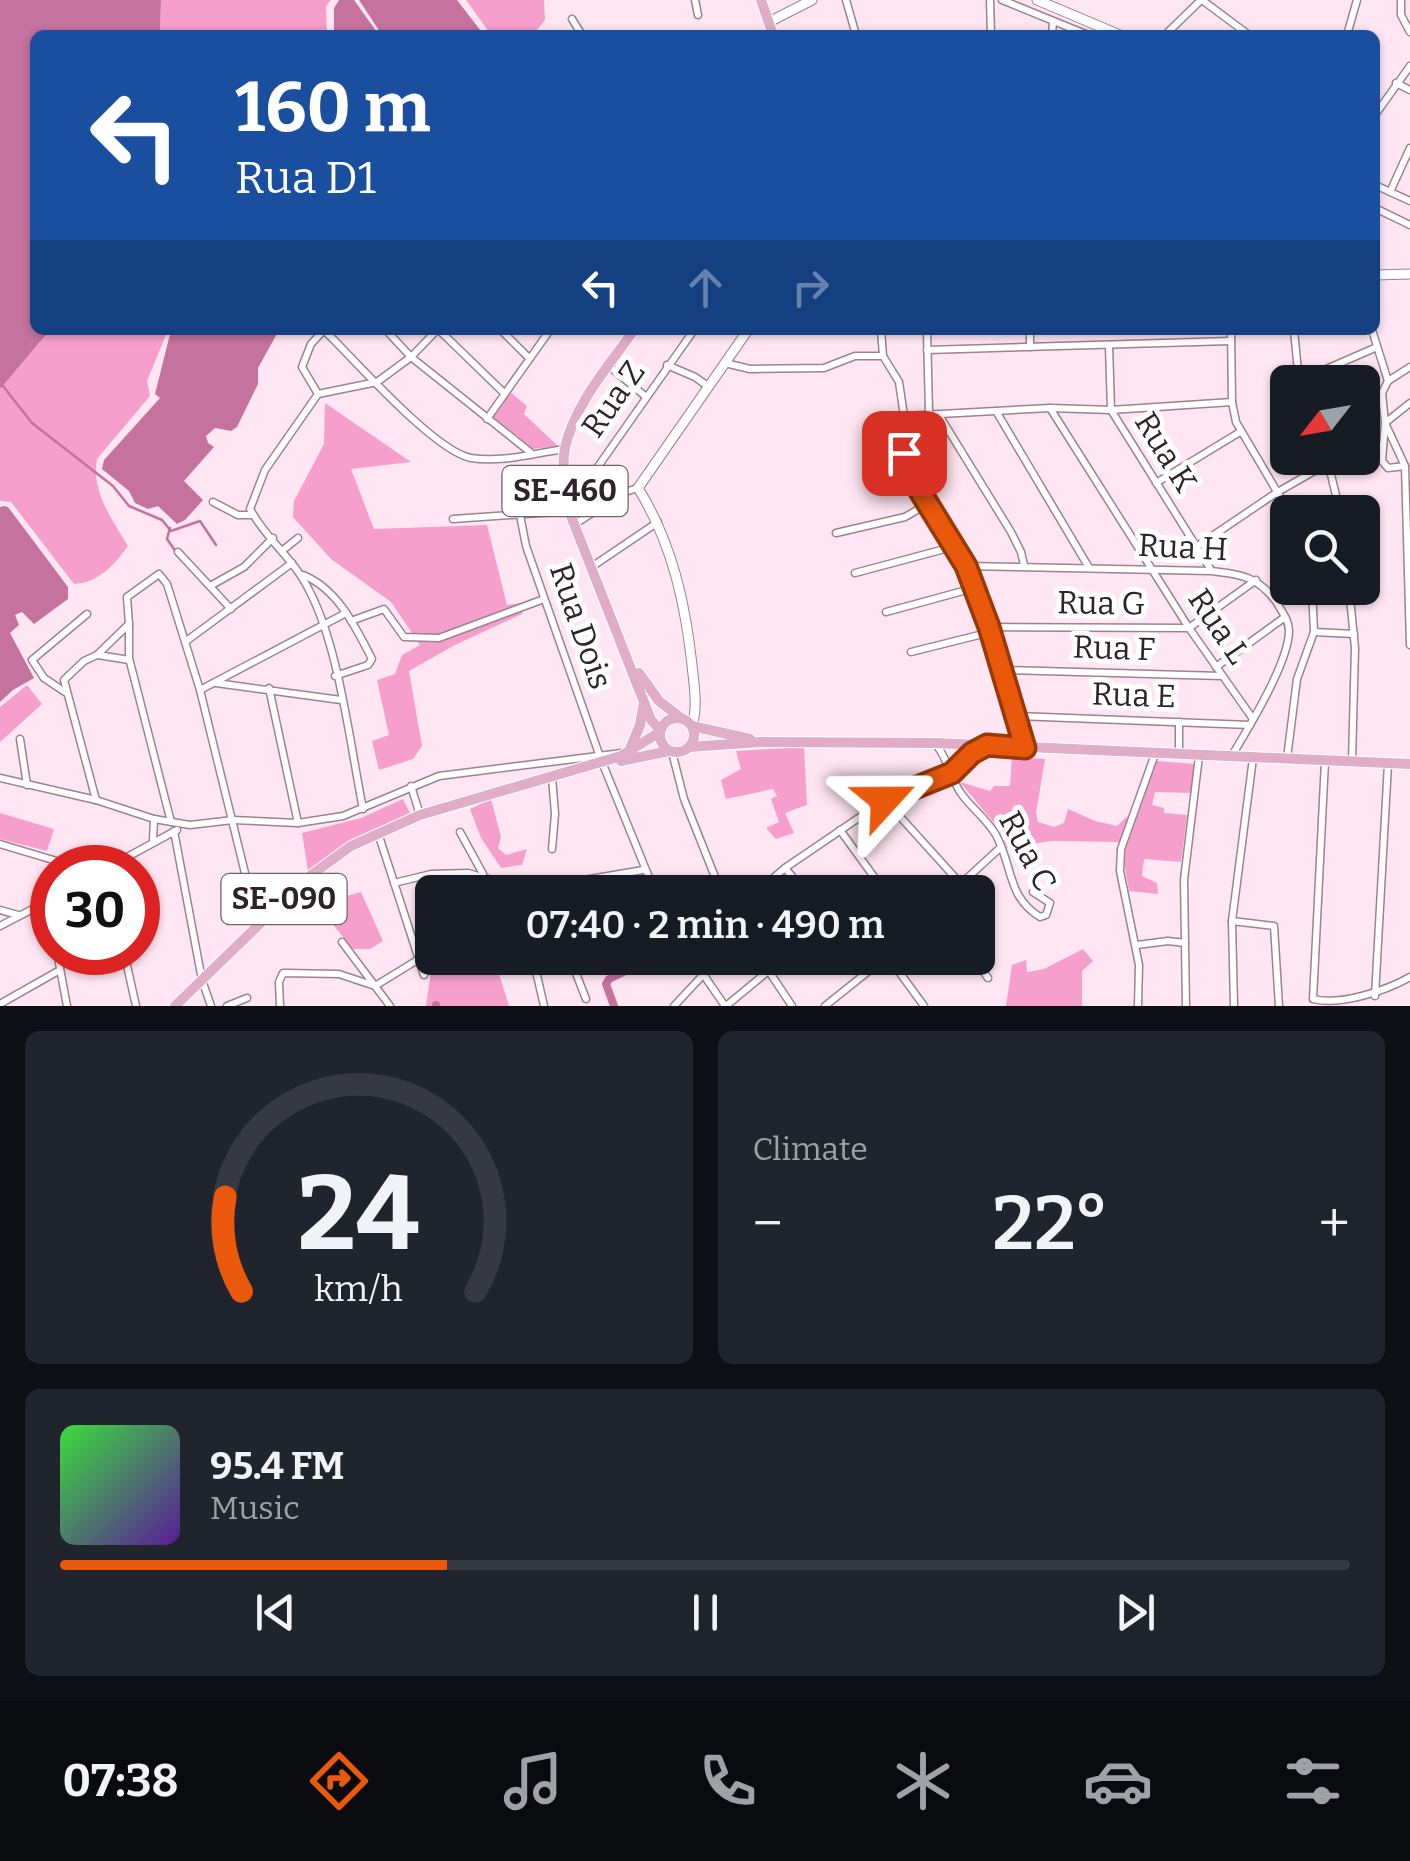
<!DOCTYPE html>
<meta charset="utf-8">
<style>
:root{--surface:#171b24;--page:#20242c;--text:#f1f3f6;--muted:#9ea1a6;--line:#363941;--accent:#ea580c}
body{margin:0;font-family:Bitter,serif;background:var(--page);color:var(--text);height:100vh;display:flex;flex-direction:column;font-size:38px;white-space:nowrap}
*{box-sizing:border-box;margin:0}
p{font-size:32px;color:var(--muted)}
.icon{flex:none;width:55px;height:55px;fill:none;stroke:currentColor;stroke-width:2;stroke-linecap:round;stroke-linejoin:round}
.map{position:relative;height:1006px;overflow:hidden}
.panel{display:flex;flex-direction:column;gap:25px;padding:25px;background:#0d0f14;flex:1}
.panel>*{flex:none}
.top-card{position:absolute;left:30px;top:30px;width:1350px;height:305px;border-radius:15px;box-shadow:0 2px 8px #0004;background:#1a4fa0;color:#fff;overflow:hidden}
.needle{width:65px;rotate:239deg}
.tools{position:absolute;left:1270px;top:365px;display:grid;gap:20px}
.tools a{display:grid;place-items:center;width:110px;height:110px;border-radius:15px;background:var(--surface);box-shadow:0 2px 8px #0004;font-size:50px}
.speed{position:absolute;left:30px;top:845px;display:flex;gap:20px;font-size:50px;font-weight:700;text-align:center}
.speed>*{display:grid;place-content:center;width:130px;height:130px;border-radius:50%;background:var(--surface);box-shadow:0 2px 8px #0004;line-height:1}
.speed .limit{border:15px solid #d22;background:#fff;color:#111}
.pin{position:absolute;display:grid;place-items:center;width:85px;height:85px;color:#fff;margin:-42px;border-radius:20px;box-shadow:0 5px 15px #0006}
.me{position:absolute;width:110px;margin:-55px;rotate:66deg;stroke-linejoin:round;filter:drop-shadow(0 0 8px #0008)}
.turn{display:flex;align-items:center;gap:35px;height:210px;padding:0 40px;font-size:45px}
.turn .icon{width:130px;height:130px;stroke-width:2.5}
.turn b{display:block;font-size:70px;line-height:85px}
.lanes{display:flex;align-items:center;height:95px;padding:0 40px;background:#0003;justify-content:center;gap:50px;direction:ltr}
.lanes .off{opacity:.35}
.big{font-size:75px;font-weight:600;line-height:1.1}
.panel .widget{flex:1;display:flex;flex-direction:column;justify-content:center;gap:15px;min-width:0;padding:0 35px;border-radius:15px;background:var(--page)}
.panel .dial{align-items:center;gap:0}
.dial svg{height:260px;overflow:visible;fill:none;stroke:var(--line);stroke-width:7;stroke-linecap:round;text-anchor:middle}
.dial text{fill:var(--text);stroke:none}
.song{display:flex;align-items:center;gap:30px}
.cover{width:120px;height:120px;border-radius:15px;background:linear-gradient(135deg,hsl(120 70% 55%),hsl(270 70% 35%))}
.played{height:10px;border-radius:5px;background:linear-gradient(90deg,var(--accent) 30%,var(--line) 30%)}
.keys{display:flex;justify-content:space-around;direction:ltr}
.heat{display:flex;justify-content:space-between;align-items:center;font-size:55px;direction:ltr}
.panel .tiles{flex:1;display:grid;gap:25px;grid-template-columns:1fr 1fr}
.widget:last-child{grid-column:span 2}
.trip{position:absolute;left:415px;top:875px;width:580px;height:100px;border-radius:15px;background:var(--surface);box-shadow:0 2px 8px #0004;font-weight:600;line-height:100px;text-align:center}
.dock{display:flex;height:160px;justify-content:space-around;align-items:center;background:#090b0e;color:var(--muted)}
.dock .icon{width:70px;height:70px}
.dock .selected{color:var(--accent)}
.dock b{font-size:45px;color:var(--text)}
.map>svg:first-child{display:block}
.green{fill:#f69fcc}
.water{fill:#c5729e}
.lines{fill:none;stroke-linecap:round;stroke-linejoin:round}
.stream{stroke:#c5729e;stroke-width:2.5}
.canal{stroke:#c5729e;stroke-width:8}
.street-casing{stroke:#9d828f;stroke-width:9}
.secondary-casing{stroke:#9d828f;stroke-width:11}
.primary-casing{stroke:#fff;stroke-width:12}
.street{stroke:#fff;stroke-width:6}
.secondary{stroke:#fff;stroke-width:9}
.primary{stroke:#dfadc8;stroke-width:10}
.route-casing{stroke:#983908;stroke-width:25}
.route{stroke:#ea580c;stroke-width:18}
.labels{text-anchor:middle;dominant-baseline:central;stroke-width:10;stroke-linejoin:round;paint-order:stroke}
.shield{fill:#fff;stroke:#6d6568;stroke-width:2.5}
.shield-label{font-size:30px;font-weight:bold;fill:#2e2328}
.street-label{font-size:32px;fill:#2e2328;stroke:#fff}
</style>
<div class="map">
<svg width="1410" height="1006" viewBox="0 0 1410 1006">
<rect width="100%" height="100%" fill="#ffe6f2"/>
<g class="green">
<path d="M 161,0 L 331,0 L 326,6 L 327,35 L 160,35 Z"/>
<path d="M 466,0 L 544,0 L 545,20 L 533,35 L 491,35 Z"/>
<path d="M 50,330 L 168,330 L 147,381 L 150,396 L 97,459 C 91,492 112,519 128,546 C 114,565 100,582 74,584 L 11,502 L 0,501 L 0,389 Z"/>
<path d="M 510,392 L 527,406 L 524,414 L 558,446 L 533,449 L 493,417 Z"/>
<path d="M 325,403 L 411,462 L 351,469 L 374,529 L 487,525 L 507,605 L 522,603 L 522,614 L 453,646 L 409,671 L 422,746 L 413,759 L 379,770 L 372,741 L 389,735 L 377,680 L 395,674 L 402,655 L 420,645 L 391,602 L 331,559 L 293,517 L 294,501 L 324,444 Z"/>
<path d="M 27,685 L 42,704 L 0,742 L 0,707 Z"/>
<path d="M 804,747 L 807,805 L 785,813 L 794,833 L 776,839 L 766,828 L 779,822 L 771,799 L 777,796 L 773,789 L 726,799 L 721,780 L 741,769 L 736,751 Z"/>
<path d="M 1012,757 L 1045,759 L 1036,813 L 1038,822 L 1054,827 L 1064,823 L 1068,809 L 1095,821 L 1117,826 L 1129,815 L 1120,842 L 1051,841 L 1007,848 L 999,829 L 960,782 L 990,791 L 994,786 L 1010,786 Z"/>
<path d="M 1157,761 L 1194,764 L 1192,793 L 1155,792 L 1152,805 L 1164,808 L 1164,813 L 1187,815 L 1181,862 L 1144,859 L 1142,876 L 1157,883 L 1158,894 L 1129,891 L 1123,856 Z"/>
<path d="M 403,799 L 410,813 L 344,846 L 308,871 L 302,833 L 361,818 Z"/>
<path d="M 491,799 L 501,837 L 498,848 L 506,855 L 527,849 L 522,865 L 501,868 L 481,838 L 470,809 Z"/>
<path d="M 0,813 L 54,829 L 47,851 L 0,839 Z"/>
<path d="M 361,892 L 383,941 L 370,949 L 353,949 L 326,916 L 342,905 L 340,898 Z"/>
<path d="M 1083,949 L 1093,961 L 1082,971 L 1082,1006 L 1006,1006 L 1012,965 L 1026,960 L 1027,972 L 1044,969 Z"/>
<path d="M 433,958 L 494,958 L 509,1006 L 426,1006 Z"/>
</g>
<g class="water">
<path d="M 0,0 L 161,0 L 160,35 L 35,35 L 35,330 L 50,330 L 0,389 Z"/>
<path d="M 339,0 L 354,0 L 379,35 L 334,35 L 334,8 Z"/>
<path d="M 359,0 L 457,0 L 484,35 L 382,35 Z"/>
<path d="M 171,330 L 279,330 L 258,368 L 258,384 L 237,427 L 231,431 L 215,428 L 206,436 L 208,443 L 214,447 L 184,481 L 203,500 L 185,520 L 177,524 L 158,506 L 148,509 L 135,503 L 129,491 L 102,469 L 104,460 L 160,398 L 155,394 Z"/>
<path d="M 4,506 L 8,507 L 68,587 L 68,599 L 34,624 L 22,612 L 15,615 L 19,625 L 10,633 L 34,678 L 13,690 L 0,702 L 0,507 Z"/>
</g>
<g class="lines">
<g class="stream">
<path d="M 3,386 L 32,423 L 113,486 L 129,506 L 162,520 L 171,531 L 200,521 L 216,545"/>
<path d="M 170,528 L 167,539 L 181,559"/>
</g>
<g class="canal">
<path d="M 436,1005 L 436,1006"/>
<path d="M 614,1006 L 606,984 L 609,979 L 653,958"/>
</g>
<g class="street-casing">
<g id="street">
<path d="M 695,0 L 698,15"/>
<path d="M 846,0 L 856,35"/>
<path d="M 990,0 L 991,35"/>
<path d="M 1002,0 L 1088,35"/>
<path d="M 1202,0 L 1249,35"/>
<path d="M 1401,0 L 1401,15 L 1410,32"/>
<path d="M 572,19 L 582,35"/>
<path d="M 1052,35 L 1053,22"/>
<path d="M 1165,35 L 1201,0"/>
<path d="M 1347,35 L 1357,0"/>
<path d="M 1396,83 L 1410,90"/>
<path d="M 1375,115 L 1410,66"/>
<path d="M 1375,185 L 1410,201"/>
<path d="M 1390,192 L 1410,148"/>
<path d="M 1375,208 L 1410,225"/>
<path d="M 386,330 L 411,357 L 530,452"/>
<path d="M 439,330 L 504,393"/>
<path d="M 501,330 L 529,358"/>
<path d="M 881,330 L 883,356 L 899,382 L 904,416 L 904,453 L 910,475 L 966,566 L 989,627 L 1025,747"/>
<path d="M 927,330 L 929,413"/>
<path d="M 1030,330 L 1030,347"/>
<path d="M 1231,330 L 1232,402 L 1236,422 L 1289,512"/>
<path d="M 1294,330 L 1299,382"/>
<path d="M 1372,330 L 1388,381 L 1382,393 L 1385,423 L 1382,461 L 1388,468 L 1405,466"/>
<path d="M 1109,345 L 1111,410 L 1211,570"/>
<path d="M 927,350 L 1231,341"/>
<path d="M 725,363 L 750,369 L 824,368 L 855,356 L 883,356"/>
<path d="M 667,365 L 695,377 L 709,387"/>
<path d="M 609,366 L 645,396"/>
<path d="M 1299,381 L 1377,347"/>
<path d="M 1388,381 L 1410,367"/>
<path d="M 318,394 L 265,470 L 250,509 C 265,538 294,559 309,590 C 339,647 350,744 363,809"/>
<path d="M 318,394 L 302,367 L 311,344 L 324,330 C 354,359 434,451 471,458 C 502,463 534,453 565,449"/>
<path d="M 318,394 L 377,382 L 411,357 L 437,330"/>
<path d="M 1410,403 L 1385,423 L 1405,466 L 1410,645"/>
<path d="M 1050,408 L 1189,628 L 1253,719"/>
<path d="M 996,411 L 1088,566"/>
<path d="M 939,415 L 1011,532 L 1021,552 L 1024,565"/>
<path d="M 904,416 L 1050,408 L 1111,410 L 1232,402"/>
<path d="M 487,419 L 550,330"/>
<path d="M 1362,448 L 1383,445"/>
<path d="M 1327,458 L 1340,512"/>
<path d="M 1156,483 L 1240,432"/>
<path d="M 625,492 L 597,468 L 694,330"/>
<path d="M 213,502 L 238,515 L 253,515"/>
<path d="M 520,515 L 526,546 L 599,754"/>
<path d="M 453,519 L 569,511"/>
<path d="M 575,524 L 625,492 L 638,488"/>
<path d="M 836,533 L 905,517 L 929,503"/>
<path d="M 1196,547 L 1276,493 L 1337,458"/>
<path d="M 283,550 L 298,538"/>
<path d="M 178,552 L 231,609"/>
<path d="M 593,566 L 658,522"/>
<path d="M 966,566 L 1211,571 C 1241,574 1259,577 1277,603 C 1282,612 1289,620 1289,631 C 1289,662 1248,729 1231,757"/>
<path d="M 855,573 L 956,546"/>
<path d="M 303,575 C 338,589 356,628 372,659 L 368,665 L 335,676"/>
<path d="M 210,586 L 244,567 L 273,538"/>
<path d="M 1349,588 L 1355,648 L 1352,761"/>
<path d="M 886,612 L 974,588"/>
<path d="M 351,621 L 384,609 L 404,637 L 439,638 L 544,599"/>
<path d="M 129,624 L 129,658 L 171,822"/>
<path d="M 989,627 L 1189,628 L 1256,580"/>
<path d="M 1314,632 L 1354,634"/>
<path d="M 185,642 L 292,563"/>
<path d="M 911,652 L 991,632"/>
<path d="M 98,655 L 129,660"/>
<path d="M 1216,667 L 1285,617"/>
<path d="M 1003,670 L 1221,676"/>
<path d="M 216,683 L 341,700"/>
<path d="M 269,688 L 298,823"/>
<path d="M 200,690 L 346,613"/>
<path d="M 65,692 L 44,678 L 32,660 L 87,614"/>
<path d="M 1017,716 L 1250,725"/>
<path d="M 20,739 L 27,785"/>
<path d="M 935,743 C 948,759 950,776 960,792 C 971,808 987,819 996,835 C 1013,866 1007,897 1040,917 L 1046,915 L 1050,903 L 1033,892"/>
<path d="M 672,752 L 684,799 L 721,892"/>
<path d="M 1179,754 L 1179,722"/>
<path d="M 1287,758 L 1297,679 L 1314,632 L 1312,588"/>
<path d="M 1325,761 L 1313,999 C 1340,1006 1385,991 1410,977"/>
<path d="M 602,762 L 655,892"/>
<path d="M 0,778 L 96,800 L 154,819 L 190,825 L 233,820 L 298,823 L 343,816 L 439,776 L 622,753"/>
<path d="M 411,786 L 420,815"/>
<path d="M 96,800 L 64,680 L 84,661 L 97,655 L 129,624 L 127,597 L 159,574 L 167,584 L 200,690 L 258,926"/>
<path d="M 885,800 L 960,883"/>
<path d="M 840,830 L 885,892"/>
<path d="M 174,831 L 202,980 L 211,1006"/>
<path d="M 460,832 L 483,874"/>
<path d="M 378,833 L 424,975"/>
<path d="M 153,841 L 154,819"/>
<path d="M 0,844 L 80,868"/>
<path d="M 552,849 L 555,814 L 552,777"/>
<path d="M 107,868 L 177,830"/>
<path d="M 785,868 L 805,892"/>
<path d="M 394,883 L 431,874 L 468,873 L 499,882 L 543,887 L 643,870"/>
<path d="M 757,892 L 785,868 L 885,800 L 952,773 L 968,756 L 985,746"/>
<path d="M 952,892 L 1001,847"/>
<path d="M 48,902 L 52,928"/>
<path d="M 0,910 L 18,915"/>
<path d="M 1232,921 L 1274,926 L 1279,1006"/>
<path d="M 0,926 L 52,899"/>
<path d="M 342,942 L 390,1006"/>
<path d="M 1137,945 L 1168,941 L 1185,943"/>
<path d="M 57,952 L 67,1006"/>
<path d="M 124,952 L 136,1006"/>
<path d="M 533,958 L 544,1006"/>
<path d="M 570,958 L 586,999"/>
<path d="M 692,958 L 725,1006"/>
<path d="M 760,958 L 792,1006"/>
<path d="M 856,958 L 867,972"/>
<path d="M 889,958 L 924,1006"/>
<path d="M 974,958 L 988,978"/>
<path d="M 375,986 L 419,959"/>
<path d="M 1375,996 L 1388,764"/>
<path d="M 0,1004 L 60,970"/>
<path d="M 227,1006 L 247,998"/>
<path d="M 280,1006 L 279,982 L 283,973 L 339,974 L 375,986"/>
<path d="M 674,1006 L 703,975"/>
<path d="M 726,1006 L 784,958"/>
<path d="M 825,1006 L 885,958"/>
<path d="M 1138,1006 L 1139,965 L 1120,871 L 1121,849 L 1155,754"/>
<path d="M 1186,1006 L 1184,880 L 1199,756"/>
<path d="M 1234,1006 L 1232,921 L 1253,758"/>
</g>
</g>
<g class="secondary-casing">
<g id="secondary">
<path d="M 1037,0 L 1120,35"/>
<path d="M 769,22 L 812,0"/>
<path d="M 1375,275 L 1410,274"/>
<path d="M 692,726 C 698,705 694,686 692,665 C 685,602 672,543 638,488 L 748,330"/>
</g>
</g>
<g class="primary-casing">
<g id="primary">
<path d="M 761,0 L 773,35"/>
<path d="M 634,330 C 609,366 575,403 565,448 C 561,469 566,490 569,511 L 651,720 L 660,730"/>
<path d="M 639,673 L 659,701 L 681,718"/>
<circle cx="677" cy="735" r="17"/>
<path d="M 692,726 L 750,739"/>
<path d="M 689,747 L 761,742 L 935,743 L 1410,764"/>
<path d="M 630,749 L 640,725 L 644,703"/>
<path d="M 621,761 L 669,751"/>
<path d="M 175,1006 L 307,878 L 351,846 L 420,815 L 621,756 L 660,732"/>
</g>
</g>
<use href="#street" class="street"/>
<use href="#secondary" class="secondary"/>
<use href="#primary" class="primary"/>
</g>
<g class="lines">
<g class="route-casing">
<path id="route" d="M 885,800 L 952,773 L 972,753 L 987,745 L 1025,748 L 989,627 L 966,566 L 910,475 L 904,453"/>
</g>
<use href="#route" class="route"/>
</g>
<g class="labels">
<g class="shield">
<rect x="502.5" y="466" width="125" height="50" rx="8"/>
<rect x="221.5" y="874" width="125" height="50" rx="8"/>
</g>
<g class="shield-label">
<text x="565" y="491">SE-460</text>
<text x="284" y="899">SE-090</text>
</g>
<g class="street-label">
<text transform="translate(613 399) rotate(-55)">Rua Z</text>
<text transform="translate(1166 452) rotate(58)">Rua K</text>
<text transform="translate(1183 547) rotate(3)">Rua H</text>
<text transform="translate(1101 603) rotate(1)">Rua G</text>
<text transform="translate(581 626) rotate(71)">Rua Dois</text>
<text transform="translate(1219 626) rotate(56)">Rua L</text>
<text transform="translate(1114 648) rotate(2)">Rua F</text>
<text transform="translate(1134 695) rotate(2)">Rua E</text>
<text transform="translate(1028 851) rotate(62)">Rua C</text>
</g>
</g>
</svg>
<div class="tools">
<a><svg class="needle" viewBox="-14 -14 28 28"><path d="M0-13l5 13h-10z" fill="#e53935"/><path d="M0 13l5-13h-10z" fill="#9ea1a6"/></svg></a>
<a><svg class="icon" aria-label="search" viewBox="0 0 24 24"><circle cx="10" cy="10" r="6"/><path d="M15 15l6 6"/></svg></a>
</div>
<div class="speed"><div class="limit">30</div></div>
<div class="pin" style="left:904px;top:453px;background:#d93025"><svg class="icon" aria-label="arrive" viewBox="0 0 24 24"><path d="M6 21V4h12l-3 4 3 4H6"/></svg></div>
<svg class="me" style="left:885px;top:800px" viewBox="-20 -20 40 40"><path d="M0-17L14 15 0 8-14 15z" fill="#ea580c" stroke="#fff" stroke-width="4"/></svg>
<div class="trip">07:40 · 2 min · 490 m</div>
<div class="top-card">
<div class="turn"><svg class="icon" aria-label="left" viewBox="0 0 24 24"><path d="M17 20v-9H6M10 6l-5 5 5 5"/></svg><div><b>160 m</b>Rua D1</div></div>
<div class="lanes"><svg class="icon" aria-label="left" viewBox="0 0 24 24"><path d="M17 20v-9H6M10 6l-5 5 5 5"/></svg><svg class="icon off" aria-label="ahead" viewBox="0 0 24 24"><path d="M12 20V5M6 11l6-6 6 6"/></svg><svg class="icon off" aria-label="right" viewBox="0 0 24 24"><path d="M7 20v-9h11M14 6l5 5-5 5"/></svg></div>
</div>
</div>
<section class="panel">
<div class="tiles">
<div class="widget dial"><svg viewBox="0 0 100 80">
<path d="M14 69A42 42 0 1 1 86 69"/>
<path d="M14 69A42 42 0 0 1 9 40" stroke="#ea580c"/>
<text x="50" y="56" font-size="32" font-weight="700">24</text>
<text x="50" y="72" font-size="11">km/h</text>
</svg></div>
<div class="widget"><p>Climate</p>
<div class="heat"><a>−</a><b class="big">22°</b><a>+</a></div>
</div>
<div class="widget">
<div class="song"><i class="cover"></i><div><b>95.4 FM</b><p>Music</p></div></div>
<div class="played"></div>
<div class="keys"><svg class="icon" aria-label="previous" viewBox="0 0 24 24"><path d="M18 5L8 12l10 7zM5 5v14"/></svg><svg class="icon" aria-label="pause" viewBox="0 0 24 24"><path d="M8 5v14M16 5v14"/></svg><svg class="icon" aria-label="next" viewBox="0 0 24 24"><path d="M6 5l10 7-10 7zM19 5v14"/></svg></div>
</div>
</div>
</section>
<nav class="dock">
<b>07:38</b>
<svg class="icon selected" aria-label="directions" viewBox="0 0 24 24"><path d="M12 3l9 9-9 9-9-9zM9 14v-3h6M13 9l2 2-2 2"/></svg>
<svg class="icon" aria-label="music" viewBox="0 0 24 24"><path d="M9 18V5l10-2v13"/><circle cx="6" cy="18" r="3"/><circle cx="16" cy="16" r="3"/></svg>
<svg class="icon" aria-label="phone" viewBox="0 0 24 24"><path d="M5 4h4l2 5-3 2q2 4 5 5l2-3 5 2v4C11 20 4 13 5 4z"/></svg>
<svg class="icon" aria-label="climate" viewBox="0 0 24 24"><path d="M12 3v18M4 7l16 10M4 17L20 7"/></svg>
<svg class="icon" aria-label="car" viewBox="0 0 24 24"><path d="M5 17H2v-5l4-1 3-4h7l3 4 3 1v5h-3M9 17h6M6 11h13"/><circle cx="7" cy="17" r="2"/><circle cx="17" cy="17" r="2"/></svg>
<svg class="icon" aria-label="filters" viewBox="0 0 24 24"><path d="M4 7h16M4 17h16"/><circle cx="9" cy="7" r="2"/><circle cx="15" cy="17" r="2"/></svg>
</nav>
